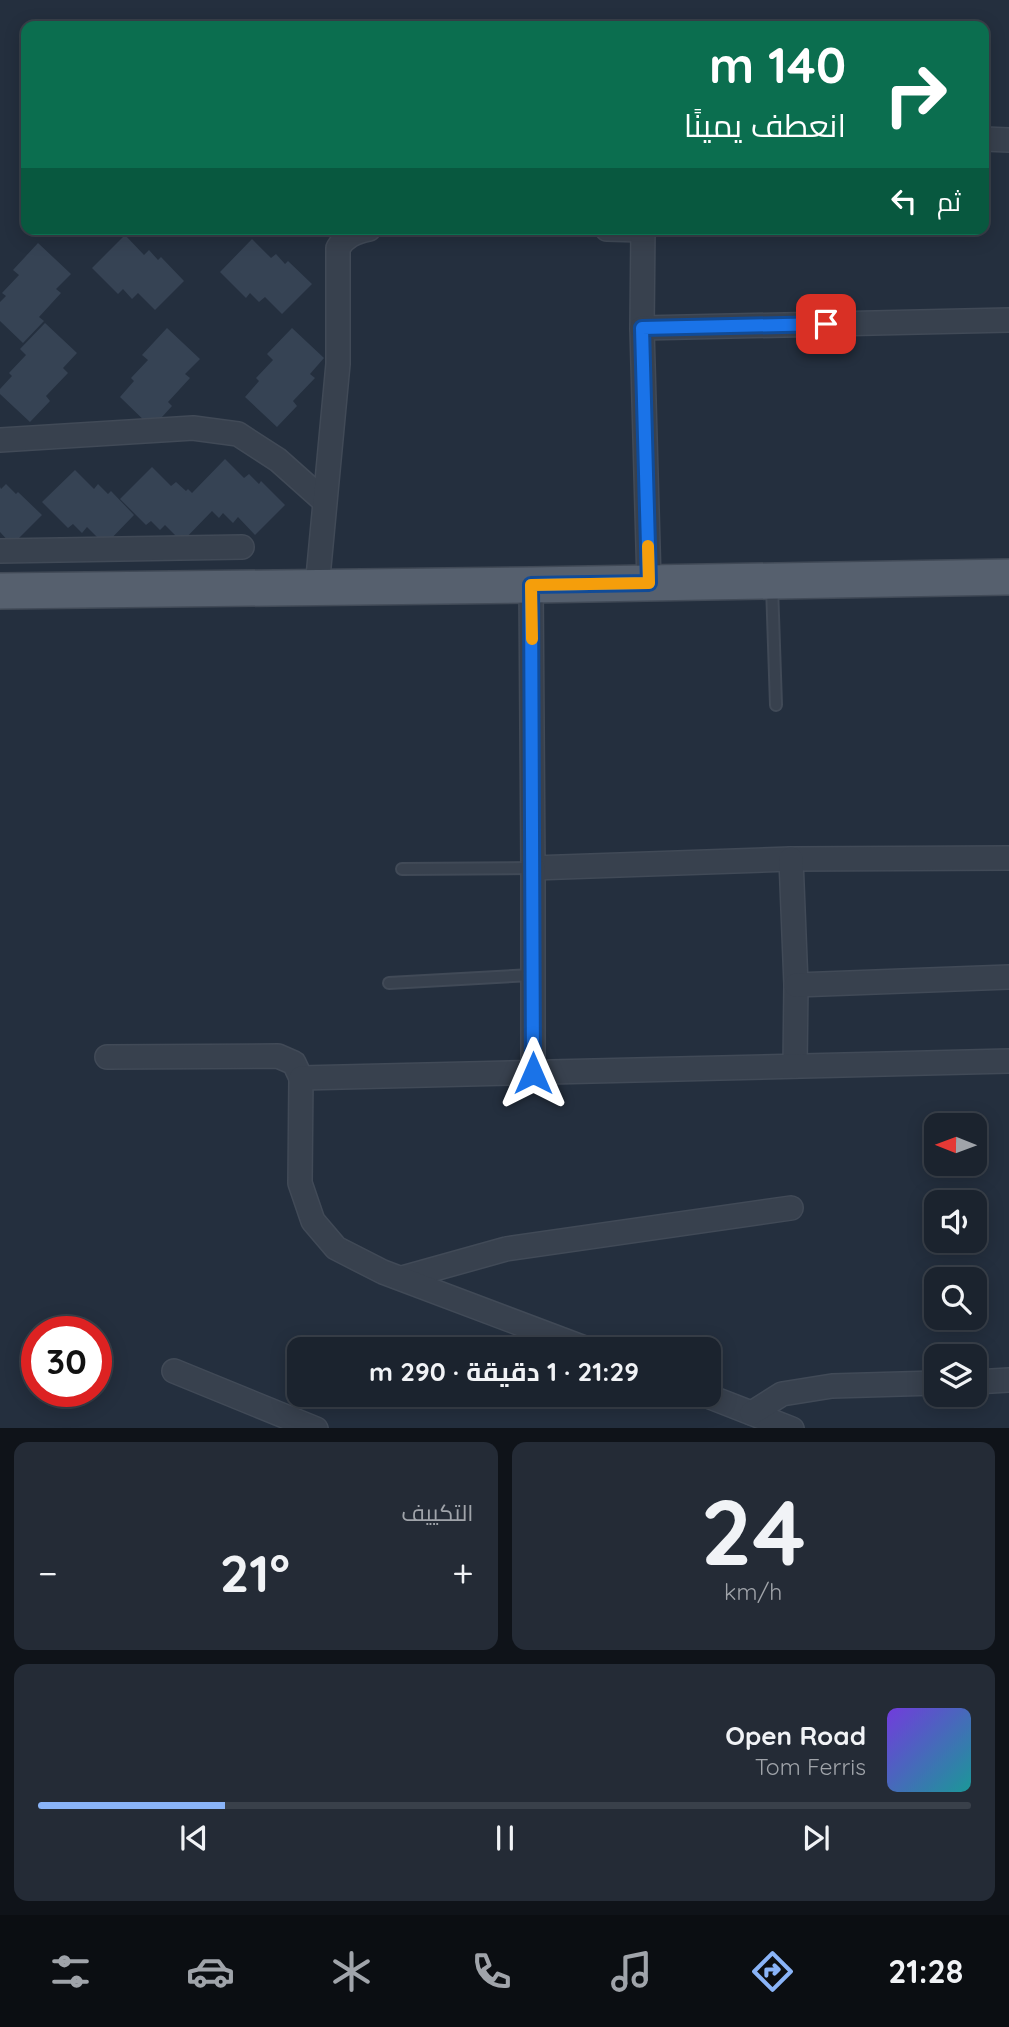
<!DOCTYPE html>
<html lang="ar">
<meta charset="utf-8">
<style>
:root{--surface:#1b232e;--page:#242b36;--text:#f1f3f6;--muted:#a0a4aa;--line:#39404a;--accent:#8ab4f8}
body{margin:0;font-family:Quicksand,Cairo,sans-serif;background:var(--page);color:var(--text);direction:rtl;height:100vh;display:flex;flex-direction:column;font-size:26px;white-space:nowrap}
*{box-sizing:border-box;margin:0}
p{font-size:23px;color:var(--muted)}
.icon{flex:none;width:38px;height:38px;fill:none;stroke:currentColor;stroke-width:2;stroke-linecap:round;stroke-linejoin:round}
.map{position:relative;height:1428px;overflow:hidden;direction:ltr}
.drawer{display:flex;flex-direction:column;gap:14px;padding:14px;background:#0f1319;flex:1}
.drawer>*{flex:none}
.top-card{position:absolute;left:21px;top:21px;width:968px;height:214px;border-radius:14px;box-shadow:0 4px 18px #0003,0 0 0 2px var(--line);direction:rtl;background:#0b6e4f;color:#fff;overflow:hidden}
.needle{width:46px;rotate:271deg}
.controls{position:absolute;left:924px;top:1113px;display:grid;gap:14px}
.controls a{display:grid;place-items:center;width:63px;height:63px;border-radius:14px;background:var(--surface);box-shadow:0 4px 18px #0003,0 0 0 2px var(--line);font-size:35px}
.speed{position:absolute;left:21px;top:1316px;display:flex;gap:14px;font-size:35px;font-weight:700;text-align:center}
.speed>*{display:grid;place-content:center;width:91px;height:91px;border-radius:50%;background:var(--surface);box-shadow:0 4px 18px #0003,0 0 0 2px var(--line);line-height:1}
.speed .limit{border:10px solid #d22;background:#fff;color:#111}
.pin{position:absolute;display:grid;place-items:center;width:60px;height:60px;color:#fff;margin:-30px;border-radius:14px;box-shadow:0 4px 10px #0006}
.me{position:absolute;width:77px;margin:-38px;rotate:0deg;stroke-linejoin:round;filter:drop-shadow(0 0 5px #0008)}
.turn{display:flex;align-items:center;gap:24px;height:147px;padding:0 28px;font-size:32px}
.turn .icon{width:91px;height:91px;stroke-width:2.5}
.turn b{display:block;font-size:49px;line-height:60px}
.then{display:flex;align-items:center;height:66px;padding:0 28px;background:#0003;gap:14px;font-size:26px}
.big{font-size:52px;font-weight:700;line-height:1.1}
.drawer .tile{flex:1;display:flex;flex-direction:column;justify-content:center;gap:10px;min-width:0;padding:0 24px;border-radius:14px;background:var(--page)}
.drawer .dial{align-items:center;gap:0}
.dial b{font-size:91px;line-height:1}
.song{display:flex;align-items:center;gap:21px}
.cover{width:84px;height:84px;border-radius:10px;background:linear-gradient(135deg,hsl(260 70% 55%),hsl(180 70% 35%))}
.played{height:7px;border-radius:4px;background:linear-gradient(90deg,var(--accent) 20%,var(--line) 20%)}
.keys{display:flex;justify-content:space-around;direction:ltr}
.heat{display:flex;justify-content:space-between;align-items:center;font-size:38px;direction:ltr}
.drawer .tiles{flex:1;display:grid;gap:14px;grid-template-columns:1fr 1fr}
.tile:last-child{grid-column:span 2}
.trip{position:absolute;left:287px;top:1337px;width:434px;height:70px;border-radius:14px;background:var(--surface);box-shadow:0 4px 18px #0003,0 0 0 2px var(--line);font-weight:700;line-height:70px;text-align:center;direction:rtl}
.menu{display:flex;height:112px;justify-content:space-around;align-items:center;background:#0b0e12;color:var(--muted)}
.menu .icon{width:49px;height:49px}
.menu .selected{color:var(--accent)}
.menu b{font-size:32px;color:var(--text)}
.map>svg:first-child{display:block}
.building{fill:#364354}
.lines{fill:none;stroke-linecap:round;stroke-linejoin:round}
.service-casing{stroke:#414a57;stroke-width:14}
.minor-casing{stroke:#414a57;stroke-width:26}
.primary-casing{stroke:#414a57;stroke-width:38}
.service{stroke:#38414e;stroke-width:10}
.minor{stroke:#38414e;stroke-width:23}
.primary{stroke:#56606e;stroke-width:35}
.route-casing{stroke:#114b97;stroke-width:18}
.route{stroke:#1a73e8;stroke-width:12}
.slow{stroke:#f59e0b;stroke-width:12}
</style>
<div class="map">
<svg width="1009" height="1429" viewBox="0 0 1009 1429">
<rect width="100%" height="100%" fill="#242f3e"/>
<g class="building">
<path d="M 125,235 L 144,255 L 149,250 L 158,260 L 161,257 L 184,281 L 155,310 L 138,293 L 132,299 L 123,289 L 118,294 L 92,268 Z"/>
<path d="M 252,239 L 271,258 L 276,254 L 285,264 L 288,261 L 312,284 L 282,314 L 265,297 L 259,302 L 250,293 L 246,298 L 220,272 Z"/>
<path d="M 38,243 L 71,274 L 56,289 L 61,293 L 39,317 L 44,321 L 23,343 L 0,321 L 0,302 L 6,296 L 2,293 L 19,275 L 13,270 Z"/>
<path d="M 45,323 L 77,353 L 63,368 L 68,373 L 46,396 L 50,401 L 30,422 L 0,394 L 0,389 L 12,376 L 9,373 L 26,355 L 20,349 Z"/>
<path d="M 167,328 L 200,359 L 185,374 L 190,378 L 168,402 L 172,406 L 152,428 L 120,397 L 134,381 L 131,378 L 148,360 L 142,355 Z"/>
<path d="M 292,328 L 324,358 L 310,374 L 315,378 L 293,401 L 297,406 L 277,427 L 245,397 L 259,381 L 256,378 L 273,360 L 267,354 Z"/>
<path d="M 225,459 L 244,478 L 249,474 L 259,484 L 261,481 L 285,505 L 255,535 L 238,517 L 233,523 L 223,513 L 219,518 L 212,511 L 182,542 L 165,525 L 160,530 L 151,521 L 146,525 L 120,499 L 152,467 L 171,486 L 176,482 L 186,491 L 188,489 L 192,493 Z"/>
<path d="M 75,470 L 94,489 L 98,484 L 108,494 L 111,491 L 134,515 L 105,545 L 87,527 L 82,533 L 73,524 L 68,528 L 42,502 Z"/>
<path d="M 6,484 L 16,494 L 18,492 L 42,515 L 12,545 L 0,532 L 0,487 L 1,489 Z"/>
</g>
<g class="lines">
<g class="service-casing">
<g id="service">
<path d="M 772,586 L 776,705"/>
<path d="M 402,869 L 533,868"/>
<path d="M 389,983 L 532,975"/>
</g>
</g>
<g class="minor-casing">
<g id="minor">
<path d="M 984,139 L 1009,140"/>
<path d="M 607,229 L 643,230"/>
<path d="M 643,229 L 642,328 L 649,583"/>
<path d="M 642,328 L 1009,320"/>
<path d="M 0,440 L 193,428 L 238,434 L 278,460 L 324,501"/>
<path d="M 0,551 L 242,547"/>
<path d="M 531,585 L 533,868 L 791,859 L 1009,858"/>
<path d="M 317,588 L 338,364 L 338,248 C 345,236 355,232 369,229"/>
<path d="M 791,859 L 796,985 L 795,1066"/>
<path d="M 796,985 L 1009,977"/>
<path d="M 107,1057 L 278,1056 L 294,1063 L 301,1078"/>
<path d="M 533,1073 L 533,868"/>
<path d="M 402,1278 L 506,1249 L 791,1208"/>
<path d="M 587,1349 L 383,1272 L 336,1248 L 313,1221 L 300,1183 L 301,1078 L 1009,1061"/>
<path d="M 174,1371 L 316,1429"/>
<path d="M 975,1382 L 1009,1380"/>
<path d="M 705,1395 L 792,1429"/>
<path d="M 752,1413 L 782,1394 L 832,1386 L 936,1383"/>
</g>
</g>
<g class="primary-casing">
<path id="primary" d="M 0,591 L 531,585 L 1009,577"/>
</g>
<use href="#service" class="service"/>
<use href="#minor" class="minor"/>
<use href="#primary" class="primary"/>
</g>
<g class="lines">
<g class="route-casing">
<path id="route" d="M 533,1073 L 531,585 L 649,583 L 642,328 L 826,324"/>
</g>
<use href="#route" class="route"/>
<path class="slow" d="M 532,639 L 531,585 L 649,583 L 648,546"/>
</g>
</svg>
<div class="controls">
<a><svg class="needle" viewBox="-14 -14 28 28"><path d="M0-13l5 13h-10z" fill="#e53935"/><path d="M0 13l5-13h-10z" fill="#a0a4aa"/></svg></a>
<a><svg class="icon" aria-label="sound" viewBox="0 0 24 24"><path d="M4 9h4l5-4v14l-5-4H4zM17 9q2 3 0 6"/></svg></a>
<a><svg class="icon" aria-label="search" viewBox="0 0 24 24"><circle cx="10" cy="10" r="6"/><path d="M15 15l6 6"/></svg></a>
<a><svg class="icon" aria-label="layers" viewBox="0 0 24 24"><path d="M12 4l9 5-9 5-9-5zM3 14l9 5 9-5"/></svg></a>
</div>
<div class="speed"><div class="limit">30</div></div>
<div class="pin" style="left:826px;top:324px;background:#d93025"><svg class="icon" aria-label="arrive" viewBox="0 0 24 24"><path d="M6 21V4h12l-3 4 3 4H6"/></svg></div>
<svg class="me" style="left:533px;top:1073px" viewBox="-20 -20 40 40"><path d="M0-17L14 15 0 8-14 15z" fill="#1a73e8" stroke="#fff" stroke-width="4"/></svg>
<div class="trip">21:29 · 1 دقيقة · 290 m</div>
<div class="top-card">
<div class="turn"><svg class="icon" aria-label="right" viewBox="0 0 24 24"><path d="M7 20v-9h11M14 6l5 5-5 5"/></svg><div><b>140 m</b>انعطف يمينًا</div></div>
<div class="then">ثم<svg class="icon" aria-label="left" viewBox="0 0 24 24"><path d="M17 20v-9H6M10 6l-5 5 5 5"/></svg></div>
</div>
</div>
<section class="drawer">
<div class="tiles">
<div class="tile dial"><b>24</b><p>km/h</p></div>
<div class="tile"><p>التكييف</p>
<div class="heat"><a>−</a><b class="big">21°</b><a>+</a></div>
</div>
<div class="tile">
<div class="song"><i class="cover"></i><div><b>Open Road</b><p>Tom Ferris</p></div></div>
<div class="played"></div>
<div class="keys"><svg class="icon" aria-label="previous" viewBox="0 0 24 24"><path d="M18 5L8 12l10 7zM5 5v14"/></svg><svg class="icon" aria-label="pause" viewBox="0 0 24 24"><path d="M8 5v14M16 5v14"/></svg><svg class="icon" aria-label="next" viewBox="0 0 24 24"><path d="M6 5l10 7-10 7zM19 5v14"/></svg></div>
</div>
</div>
</section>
<nav class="menu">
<b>21:28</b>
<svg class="icon selected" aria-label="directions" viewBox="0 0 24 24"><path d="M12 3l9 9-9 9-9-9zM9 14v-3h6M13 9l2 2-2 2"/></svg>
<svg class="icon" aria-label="music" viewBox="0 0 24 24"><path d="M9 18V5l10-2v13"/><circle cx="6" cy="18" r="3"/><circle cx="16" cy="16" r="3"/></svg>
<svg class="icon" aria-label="phone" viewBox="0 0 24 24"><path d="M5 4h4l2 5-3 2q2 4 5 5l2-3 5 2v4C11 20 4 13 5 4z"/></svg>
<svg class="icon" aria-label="climate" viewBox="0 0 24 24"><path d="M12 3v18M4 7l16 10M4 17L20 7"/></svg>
<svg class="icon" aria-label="car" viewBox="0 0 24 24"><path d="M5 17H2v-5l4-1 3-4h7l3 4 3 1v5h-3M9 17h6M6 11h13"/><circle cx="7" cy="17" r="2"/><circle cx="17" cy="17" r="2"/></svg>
<svg class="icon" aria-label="filters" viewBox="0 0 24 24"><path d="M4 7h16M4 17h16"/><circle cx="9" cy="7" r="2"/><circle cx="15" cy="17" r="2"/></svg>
</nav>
